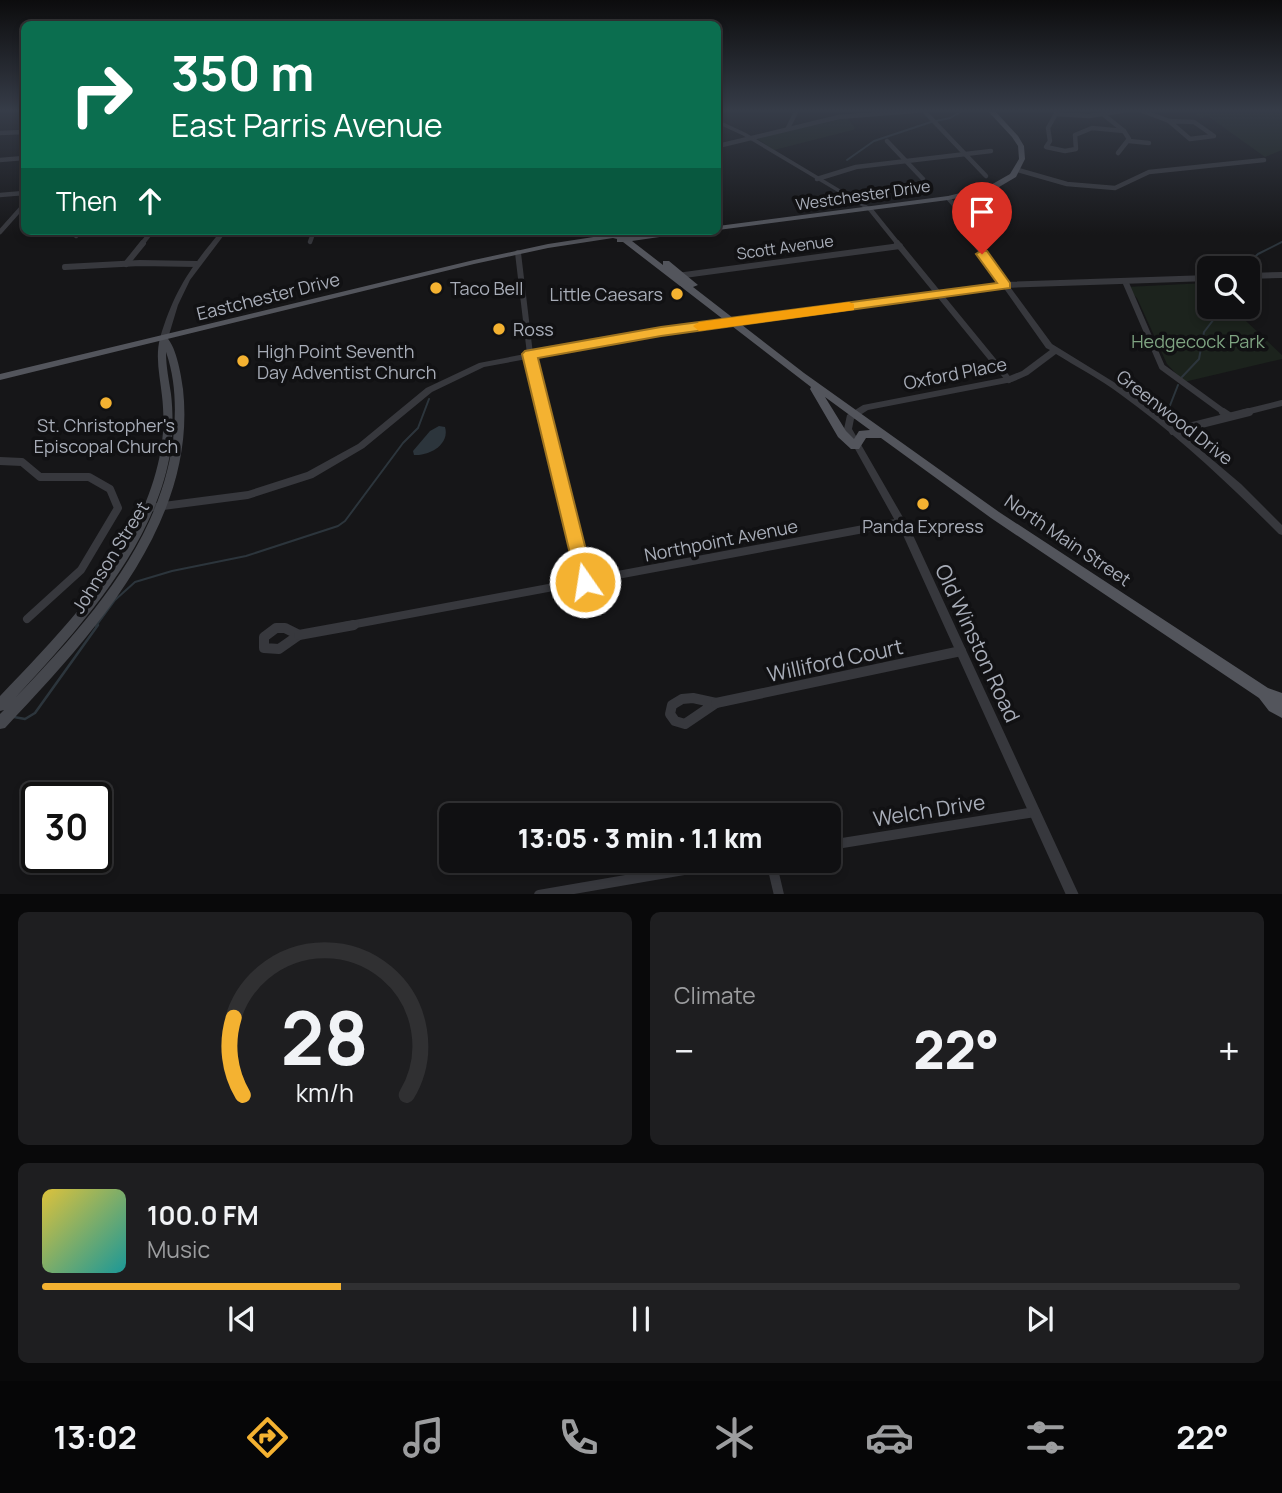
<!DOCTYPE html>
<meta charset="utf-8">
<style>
:root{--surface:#101012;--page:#1e1e20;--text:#f1f3f6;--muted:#9c9d9f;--line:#303032;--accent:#f4b231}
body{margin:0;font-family:Manrope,sans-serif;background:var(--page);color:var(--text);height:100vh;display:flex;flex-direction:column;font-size:26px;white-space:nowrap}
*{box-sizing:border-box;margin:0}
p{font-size:23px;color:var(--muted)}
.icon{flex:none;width:38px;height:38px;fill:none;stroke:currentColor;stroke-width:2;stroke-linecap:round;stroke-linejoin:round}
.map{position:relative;height:894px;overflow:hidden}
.panel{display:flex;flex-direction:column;gap:18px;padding:18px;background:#09090a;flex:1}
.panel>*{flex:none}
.banner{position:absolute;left:21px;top:21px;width:700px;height:214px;border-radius:10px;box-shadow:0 4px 10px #0003,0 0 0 2px var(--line);background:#0b6e4f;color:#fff;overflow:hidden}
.tools{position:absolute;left:1197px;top:256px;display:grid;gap:14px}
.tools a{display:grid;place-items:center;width:63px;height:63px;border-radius:10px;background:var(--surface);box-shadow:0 4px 10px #0003,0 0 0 2px var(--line);font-size:35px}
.speed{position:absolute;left:21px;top:782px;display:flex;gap:14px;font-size:35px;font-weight:700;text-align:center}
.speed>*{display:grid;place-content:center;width:91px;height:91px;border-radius:50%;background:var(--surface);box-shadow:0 4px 10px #0003,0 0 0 2px var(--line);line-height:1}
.speed .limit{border:4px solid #111;border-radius:10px;background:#fff;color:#111}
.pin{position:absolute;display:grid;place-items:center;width:60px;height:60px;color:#fff;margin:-72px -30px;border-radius:50% 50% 50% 0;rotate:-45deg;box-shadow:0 0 7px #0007}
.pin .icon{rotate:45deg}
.me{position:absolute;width:77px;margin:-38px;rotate:347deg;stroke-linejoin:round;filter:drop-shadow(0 0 5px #0008)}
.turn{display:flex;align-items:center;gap:24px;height:147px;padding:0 35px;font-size:32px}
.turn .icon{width:91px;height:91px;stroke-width:2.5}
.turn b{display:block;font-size:49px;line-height:60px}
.then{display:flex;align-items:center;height:66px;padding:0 35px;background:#0003;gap:14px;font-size:26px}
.big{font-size:52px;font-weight:800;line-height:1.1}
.panel .card{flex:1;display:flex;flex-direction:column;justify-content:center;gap:10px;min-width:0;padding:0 24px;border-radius:10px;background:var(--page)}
.panel .dial{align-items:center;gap:0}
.dial svg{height:182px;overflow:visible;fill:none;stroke:var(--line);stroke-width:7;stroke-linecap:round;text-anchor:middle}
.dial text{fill:var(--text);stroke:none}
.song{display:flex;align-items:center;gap:21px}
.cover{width:84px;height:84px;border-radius:10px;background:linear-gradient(135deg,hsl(50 70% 55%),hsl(180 70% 35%))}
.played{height:7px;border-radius:4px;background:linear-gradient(90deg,var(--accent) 25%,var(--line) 25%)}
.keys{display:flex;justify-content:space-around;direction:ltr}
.heat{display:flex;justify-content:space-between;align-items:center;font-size:38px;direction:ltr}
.panel .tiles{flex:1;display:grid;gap:18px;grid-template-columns:1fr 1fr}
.card:last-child{grid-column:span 2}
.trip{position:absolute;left:439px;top:803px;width:402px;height:70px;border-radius:10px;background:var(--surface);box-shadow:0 4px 10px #0003,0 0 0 2px var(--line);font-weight:800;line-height:70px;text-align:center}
.dock{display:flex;height:112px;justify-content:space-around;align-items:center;background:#060607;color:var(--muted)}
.dock .icon{width:49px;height:49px}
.dock .active{color:var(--accent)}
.dock b{font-size:32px;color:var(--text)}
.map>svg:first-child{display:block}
.green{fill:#1c231d}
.water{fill:#2c353c}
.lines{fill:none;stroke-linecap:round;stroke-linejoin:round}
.stream-far1{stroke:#2c353c;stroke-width:2}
.stream{stroke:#2c353c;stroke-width:2.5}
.minor-far3{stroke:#37383d;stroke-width:4.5}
.minor-far2{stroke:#37383d;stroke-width:6}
.minor-far1{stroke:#37383d;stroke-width:8}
.minor{stroke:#37383d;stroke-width:10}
.tertiary{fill:#37383d;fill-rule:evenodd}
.secondary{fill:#45474d;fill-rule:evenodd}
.primary{fill:#53555c;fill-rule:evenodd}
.route{fill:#f4b231;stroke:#9f7420;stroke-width:2}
.slow{fill:#f59e0b}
.poi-dot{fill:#f4b231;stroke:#111113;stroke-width:2.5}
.labels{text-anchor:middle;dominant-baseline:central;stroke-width:7;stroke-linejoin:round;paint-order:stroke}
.far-street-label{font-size:16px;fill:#a8adb8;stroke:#111113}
.poi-label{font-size:18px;fill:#a8adb8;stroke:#111113;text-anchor:start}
.street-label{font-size:18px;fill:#a8adb8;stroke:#111113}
.park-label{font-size:18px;fill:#7ea381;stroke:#111113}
.near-street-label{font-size:21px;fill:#a8adb8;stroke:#111113}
</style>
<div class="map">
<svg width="1282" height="895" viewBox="0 0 1282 895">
<rect width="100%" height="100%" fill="#161618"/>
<g class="green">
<path d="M 1190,110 L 1282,110 L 1282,150 L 1265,157 L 1209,117 L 1200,118 Z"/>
<path d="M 847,118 L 855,128 L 853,130 L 774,150 L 756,138 Z"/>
<path d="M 1206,283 L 1209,286 L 1209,306 L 1230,306 L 1282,355 L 1282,359 L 1184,382 L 1167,364 L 1137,298 L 1126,287 Z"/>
</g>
<path class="water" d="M 439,426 L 445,427 C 450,444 430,456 414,455 L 413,451 L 430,431 Z"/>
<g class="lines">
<g class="stream-far1">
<path d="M 936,121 L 950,118 L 964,110"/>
<path d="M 847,160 L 874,141 L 931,122"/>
<path d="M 1243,268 L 1258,254 L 1282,242"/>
<path d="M 1181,378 L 1199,359 L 1204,332 L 1224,306"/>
<path d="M 1164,418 L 1171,415 L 1169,408 L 1178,385"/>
<path d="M 96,626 L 115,600 L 135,582 L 172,571 L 246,556 L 338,526 L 345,521 L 403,443 L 418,428 L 429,399"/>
</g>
<path class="stream" d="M 14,717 L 25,719 L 35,713 L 98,625"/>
<g class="minor-far3">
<path d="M 923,110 L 986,176"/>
<path d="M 1058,110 L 1048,128 L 1050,141 L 1046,147 L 1065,151 L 1076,149 L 1075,135 L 1092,128 L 1124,131"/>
<path d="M 1140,110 L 1169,121"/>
<path d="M 1056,114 L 1089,116 L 1128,110"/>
<path d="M 1104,115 L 1124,131 L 1129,139 L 1118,153"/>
<path d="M 1169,121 L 1194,122 L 1214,136 L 1190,139 Z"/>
<path d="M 788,128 L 797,110"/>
<path d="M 0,133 L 24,132"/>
<path d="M 887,141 L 923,179"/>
<path d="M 1129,141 L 1149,143"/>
<path d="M 718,146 L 839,117 L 926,110"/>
<path d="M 0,160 L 24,158"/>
<path d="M 1018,170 L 1067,184 L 1115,188 L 1149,172 L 1264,160"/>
<path d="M 817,179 L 856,167 L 991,151"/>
<path d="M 0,195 L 24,193"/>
<path d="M 870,209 L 899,245"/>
<path d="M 0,232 L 24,205"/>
<path d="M 76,236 L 79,231"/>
<path d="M 310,242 L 314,231"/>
<path d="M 141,245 L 152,231"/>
</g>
<g class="minor-far2">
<path d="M 897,243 L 1009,380"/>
<path d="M 518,253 L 530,354 L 544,413"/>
<path d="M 126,264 L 143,243"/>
<path d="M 65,267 L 140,263 L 197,264"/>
<path d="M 677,276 L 900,246"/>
<path d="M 1248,276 L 1282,275"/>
<path d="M 1125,281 L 1162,367 L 1225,413"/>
<path d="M 1005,285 L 1209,278"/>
<path d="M 1242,413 L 1282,403"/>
</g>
<g class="minor-far1">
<path d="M 544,412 L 585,582"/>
<path d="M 1223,412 L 1229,416"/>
<path d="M 1173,431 L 1249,412"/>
<path d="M 0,461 L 22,462 L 40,477 L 89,477 L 110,489 L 118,508 L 81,570 L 27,619"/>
<path d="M 345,626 L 901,522"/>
</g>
<g class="minor">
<path d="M 276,628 L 285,628 L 299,635 L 279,649 L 264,648 L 264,637 Z"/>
<path d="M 299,635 L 354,625"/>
<path d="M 693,698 L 716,703 L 685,724 L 675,721 L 670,714 L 672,705 L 682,699 Z"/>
<path d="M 716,703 L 961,651"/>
<path d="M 830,845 L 1035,812"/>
<path d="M 771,861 L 779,895"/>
<path d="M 539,895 L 736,861"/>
</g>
<g class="tertiary">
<path d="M 718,120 L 746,133 L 873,209 L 868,210 L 742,135 L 718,124 Z"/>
<path d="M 948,196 L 950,197 L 966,215 L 974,238 L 1052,344 L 1125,389 L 1176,429 L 1241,484 L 1282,525 L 1282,535 L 1279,534 C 1229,484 1177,435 1120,394 C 1100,379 1077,367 1056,354 L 1028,375 L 1012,382 L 868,410 L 854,419 L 852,429 L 912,533 L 1079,895 L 1066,895 L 903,535 L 844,429 L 847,415 L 863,405 L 1007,377 L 1022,371 L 1050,350 L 1046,348 L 1003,287 L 739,323 L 735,321 L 739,319 L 1000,283 L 968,238 L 960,215 L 945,198 Z"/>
<path d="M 221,231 L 227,231 L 190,280 L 178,305 L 168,338 L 164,341 L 161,340 L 160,338 C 174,291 190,268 221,231 Z"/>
<path d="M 732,320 L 736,322 L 735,324 L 623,341 L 484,367 L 432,392 L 364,448 L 313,478 L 248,499 L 148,512 L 145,511 L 143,508 L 145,505 L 148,504 L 248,491 L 307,472 L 358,444 L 426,388 L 479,363 L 623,335 Z"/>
</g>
<path class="secondary" d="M 164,335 C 176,343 181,374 183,389 C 198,524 90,637 5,728 L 0,729 L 0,714 L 4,710 L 0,711 L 0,696 C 67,626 144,548 161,449 C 164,432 164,413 162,396 C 160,376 155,358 160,338 ZM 166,352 C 175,378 176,404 174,431 C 164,539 87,623 15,698 C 79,629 157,544 171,448 C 173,431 173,411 171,394 C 169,380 166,367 166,352 Z"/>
<g class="primary">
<path d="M 987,110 L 994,110 L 1018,136 L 1024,146 L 1025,159 L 1016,177 L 994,190 L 948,200 L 718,230 L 718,226 L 948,196 L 989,186 L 1010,174 L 1019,159 L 1018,146 L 1012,137 Z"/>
<path d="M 610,231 L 619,231 L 626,237 L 669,231 L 691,231 L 687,233 L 632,241 L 663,265 L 663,261 L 669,261 L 698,285 L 693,287 L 804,373 L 999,512 L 1268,688 L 1282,693 L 1282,718 L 1269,711 L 1259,698 L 991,518 L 881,438 L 866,438 L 859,449 L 851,449 L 838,437 L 810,389 L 811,387 L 623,242 L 617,242 L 617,239 L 613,238 L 548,248 L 474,264 L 0,380 L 0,374 L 474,260 L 548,244 L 613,234 ZM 825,397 L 870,430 L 859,431 L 854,439 L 846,431 Z"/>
</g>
</g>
<linearGradient id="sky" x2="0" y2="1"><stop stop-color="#0c0c0d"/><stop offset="0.47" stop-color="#363c48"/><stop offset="1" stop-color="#363c48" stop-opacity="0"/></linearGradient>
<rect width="1282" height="235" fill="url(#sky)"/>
<path class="route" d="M 982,250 L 987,251 L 1010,283 L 1010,288 L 661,336 L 538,358 L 594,582 L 591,587 L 585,590 L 578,587 L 522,354 L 525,351 L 661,327 L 997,283 L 976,254 Z"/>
<path class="slow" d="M 849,302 L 854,304 L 854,310 L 699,331 L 693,326 L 699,322 Z"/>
<g class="poi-dot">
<circle cx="436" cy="288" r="7"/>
<circle cx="677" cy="294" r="7"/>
<circle cx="499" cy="329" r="7"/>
<circle cx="243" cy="361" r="7"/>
<circle cx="106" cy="403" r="7"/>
<circle cx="923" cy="504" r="7"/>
</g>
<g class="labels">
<g class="far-street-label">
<text transform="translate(863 195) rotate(-8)">Westchester Drive</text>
<text transform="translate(785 247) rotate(-8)">Scott Avenue</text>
</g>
<g class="poi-label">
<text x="450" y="288">Taco Bell</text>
<text x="663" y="294" text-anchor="end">Little Caesars</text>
<text x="513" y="329">Ross</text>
<text x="257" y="351">High Point Seventh<tspan x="257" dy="21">Day Adventist Church</tspan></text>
<text x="106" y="425" text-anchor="middle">St. Christopher's<tspan x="106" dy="21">Episcopal Church</tspan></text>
<text x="923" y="526" text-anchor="middle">Panda Express</text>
</g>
<g class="street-label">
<text transform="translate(268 296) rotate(-14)">Eastchester Drive</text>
<text transform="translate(955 373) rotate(-11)">Oxford Place</text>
<text transform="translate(1175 417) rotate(38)">Greenwood Drive</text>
<text transform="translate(721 540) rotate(-11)">Northpoint Avenue</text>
<text transform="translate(1068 540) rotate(34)">North Main Street</text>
<text transform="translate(110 557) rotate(-58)">Johnson Street</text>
</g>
<g class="park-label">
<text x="1198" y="341">Hedgecock Park</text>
</g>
<g class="near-street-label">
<text transform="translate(978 643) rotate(65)">Old Winston Road</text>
<text transform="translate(835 660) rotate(-12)">Williford Court</text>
<text transform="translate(929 810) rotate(-9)">Welch Drive</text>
</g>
</g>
</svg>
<div class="tools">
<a><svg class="icon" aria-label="search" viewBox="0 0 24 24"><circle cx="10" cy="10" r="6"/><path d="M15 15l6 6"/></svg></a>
</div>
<div class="speed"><div class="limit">30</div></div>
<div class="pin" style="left:982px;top:254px;background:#d93025"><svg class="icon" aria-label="arrive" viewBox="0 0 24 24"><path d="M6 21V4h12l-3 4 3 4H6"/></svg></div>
<svg class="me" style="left:585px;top:582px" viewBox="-20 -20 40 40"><circle r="17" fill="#f4b231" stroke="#fff" stroke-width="3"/><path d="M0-11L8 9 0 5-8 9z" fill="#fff"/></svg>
<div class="trip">13:05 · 3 min · 1.1 km</div>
<div class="banner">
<div class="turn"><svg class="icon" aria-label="right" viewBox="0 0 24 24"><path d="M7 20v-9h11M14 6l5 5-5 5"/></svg><div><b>350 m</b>East Parris Avenue</div></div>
<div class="then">Then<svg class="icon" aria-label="ahead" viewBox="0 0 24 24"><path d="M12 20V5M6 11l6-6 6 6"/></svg></div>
</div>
</div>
<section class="panel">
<div class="tiles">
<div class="card dial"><svg viewBox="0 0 100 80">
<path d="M14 69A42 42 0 1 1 86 69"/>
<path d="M14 69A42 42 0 0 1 10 35" stroke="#f4b231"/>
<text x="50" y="56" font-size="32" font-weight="700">28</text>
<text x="50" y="72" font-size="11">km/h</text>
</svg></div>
<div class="card"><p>Climate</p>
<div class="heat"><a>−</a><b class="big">22°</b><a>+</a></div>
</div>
<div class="card">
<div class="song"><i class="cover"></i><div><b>100.0 FM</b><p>Music</p></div></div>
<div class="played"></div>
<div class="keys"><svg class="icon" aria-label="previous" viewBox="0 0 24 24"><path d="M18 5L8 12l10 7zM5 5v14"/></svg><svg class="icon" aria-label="pause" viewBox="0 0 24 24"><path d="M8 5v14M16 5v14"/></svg><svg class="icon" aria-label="next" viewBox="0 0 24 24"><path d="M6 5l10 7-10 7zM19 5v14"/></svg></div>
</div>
</div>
</section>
<nav class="dock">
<b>13:02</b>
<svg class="icon active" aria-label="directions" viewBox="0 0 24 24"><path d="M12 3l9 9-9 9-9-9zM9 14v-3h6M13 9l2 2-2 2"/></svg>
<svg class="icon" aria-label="music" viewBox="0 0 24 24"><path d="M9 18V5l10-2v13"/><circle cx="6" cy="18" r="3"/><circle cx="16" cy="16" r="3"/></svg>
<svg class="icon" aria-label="phone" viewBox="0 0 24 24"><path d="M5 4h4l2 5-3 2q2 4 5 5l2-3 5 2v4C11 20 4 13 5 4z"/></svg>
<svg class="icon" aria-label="climate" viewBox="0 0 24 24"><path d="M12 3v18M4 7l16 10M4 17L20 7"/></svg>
<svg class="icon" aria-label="car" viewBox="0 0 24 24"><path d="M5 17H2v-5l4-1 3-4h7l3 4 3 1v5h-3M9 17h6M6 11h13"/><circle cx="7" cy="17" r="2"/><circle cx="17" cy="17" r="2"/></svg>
<svg class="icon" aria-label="filters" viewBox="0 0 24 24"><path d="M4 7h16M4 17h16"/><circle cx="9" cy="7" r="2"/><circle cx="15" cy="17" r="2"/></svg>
<b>22°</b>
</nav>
